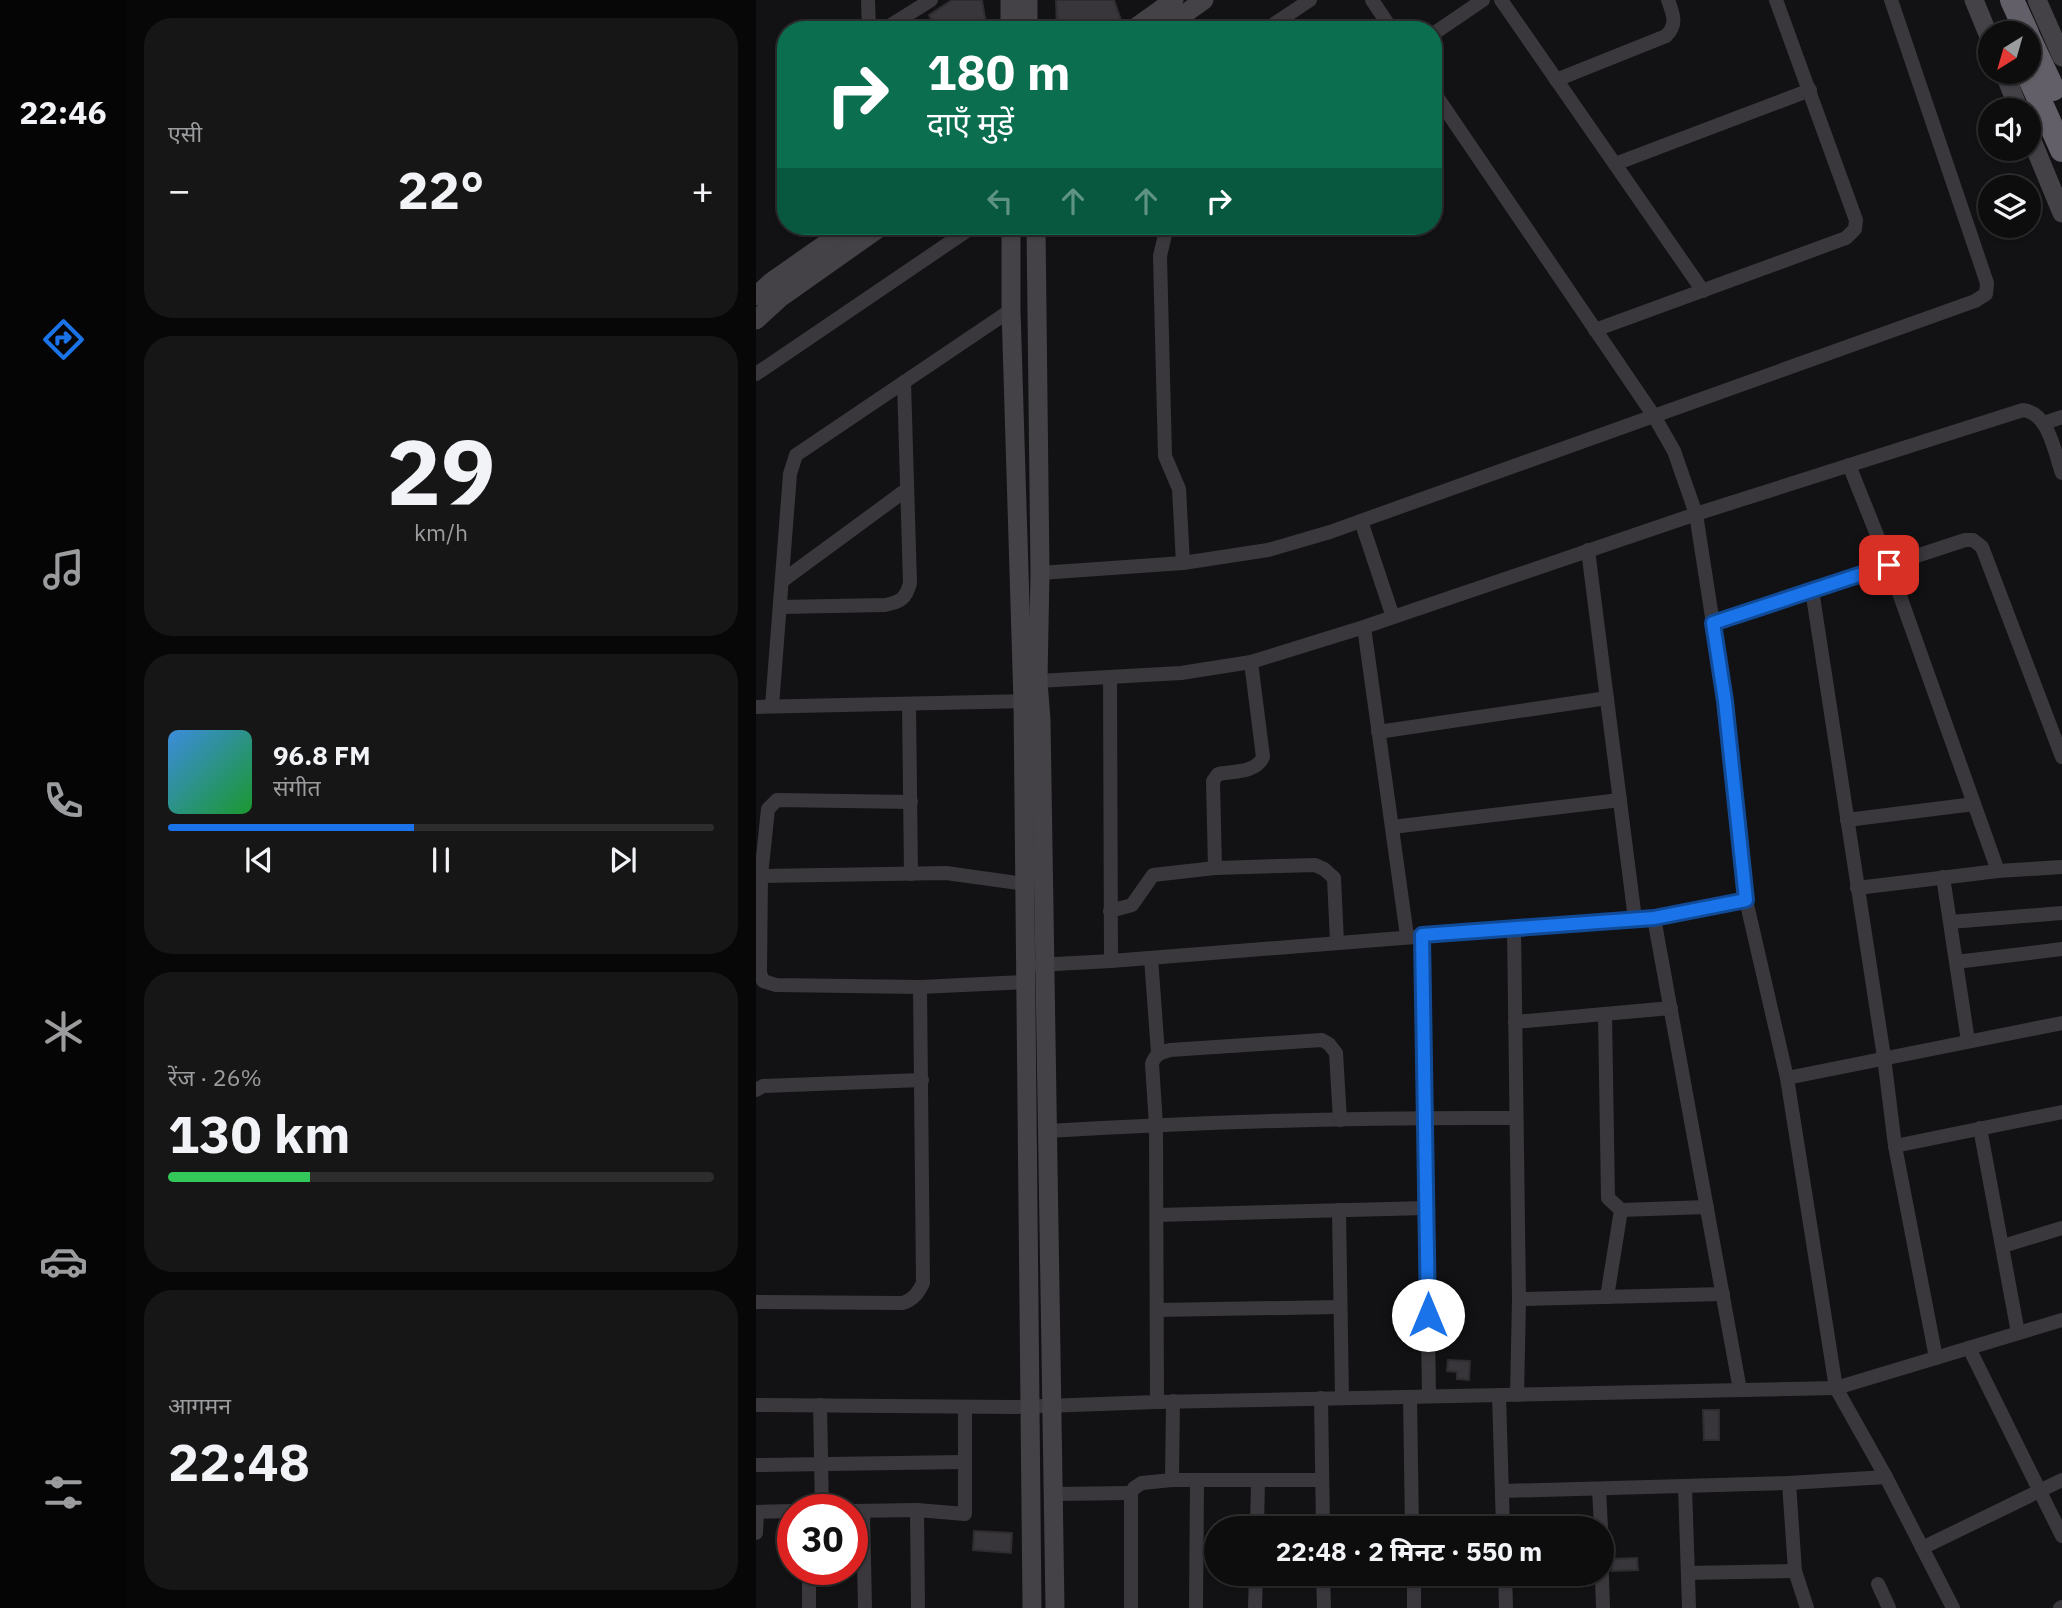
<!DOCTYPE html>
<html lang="hi">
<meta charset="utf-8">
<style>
:root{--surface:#0e0d0e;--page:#171617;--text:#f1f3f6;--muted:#9b9c9e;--line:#2e2d2e;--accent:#1a73e8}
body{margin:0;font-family:"IBM Plex Sans","Noto Sans Devanagari",sans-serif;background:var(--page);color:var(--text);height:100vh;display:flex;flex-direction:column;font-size:26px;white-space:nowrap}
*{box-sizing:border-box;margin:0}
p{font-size:23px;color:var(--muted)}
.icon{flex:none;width:38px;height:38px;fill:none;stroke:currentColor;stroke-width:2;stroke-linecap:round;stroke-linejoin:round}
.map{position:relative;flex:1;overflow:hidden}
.side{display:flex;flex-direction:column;gap:18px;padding:18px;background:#080708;width:630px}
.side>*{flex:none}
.hud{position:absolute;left:21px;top:21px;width:665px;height:214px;border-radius:28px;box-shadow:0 2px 5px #0004,0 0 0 2px var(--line);background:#0b6e4f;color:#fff;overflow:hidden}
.needle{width:46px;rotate:217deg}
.tools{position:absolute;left:1222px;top:21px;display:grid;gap:14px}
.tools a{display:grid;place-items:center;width:63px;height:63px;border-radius:50%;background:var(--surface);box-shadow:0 2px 5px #0004,0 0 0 2px var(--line);font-size:35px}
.speed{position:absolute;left:21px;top:1494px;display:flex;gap:14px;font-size:35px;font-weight:700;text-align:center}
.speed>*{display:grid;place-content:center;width:91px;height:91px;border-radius:50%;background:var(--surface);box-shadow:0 2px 5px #0004,0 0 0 2px var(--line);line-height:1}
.speed .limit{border:10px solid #d22;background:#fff;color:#111}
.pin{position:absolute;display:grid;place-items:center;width:60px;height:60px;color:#fff;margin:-30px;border-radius:14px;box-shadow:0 4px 10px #0006}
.me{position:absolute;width:77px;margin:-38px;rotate:0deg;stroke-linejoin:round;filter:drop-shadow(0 0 5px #0008)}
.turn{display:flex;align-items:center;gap:24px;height:147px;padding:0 35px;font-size:32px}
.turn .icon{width:91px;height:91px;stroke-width:2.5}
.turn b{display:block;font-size:49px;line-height:60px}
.lanes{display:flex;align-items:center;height:66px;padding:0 35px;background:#0003;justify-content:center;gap:35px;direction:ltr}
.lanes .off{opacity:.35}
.big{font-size:52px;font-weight:700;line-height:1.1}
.side .tile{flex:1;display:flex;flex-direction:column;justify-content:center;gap:10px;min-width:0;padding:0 24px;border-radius:28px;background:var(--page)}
.side .dial{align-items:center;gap:0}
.dial b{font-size:91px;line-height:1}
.song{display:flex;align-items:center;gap:21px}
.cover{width:84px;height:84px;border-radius:10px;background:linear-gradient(135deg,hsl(210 70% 55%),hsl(130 70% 35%))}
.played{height:7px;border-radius:4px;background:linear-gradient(90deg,var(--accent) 45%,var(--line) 45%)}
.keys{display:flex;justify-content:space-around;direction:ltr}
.heat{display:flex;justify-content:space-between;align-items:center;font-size:38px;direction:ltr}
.charge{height:10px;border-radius:5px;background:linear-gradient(90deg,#34c759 26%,var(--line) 0)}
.trip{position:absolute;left:448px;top:1516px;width:410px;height:70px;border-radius:35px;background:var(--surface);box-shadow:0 2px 5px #0004,0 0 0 2px var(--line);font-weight:700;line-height:70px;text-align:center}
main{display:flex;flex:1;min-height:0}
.tab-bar{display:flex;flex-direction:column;width:126px;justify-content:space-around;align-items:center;background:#060506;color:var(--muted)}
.tab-bar .icon{width:49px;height:49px}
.tab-bar .selected{color:var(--accent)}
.tab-bar b{font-size:32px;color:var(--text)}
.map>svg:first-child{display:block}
.building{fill:#38363a;stroke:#2e2c2f;stroke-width:2}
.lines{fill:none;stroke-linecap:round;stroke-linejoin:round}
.street{stroke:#3a383c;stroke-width:14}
.secondary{stroke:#444147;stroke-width:19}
.highway{stroke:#635f68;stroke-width:24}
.route-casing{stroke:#114b97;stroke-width:18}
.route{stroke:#1a73e8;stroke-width:12}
</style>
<main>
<nav class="tab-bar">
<b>22:46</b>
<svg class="icon selected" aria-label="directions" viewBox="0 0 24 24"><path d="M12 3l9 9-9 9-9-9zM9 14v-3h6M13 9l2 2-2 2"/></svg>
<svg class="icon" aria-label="music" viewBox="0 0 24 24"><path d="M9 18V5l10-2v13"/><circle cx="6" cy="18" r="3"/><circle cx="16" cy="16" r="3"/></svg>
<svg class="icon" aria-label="phone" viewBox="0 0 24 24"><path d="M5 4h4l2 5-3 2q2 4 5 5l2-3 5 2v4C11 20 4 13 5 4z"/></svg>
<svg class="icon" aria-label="climate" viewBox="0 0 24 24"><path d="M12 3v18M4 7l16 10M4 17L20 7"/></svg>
<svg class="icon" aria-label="car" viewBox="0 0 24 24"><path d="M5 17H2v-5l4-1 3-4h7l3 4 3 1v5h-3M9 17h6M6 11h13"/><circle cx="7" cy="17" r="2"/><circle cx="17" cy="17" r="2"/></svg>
<svg class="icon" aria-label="filters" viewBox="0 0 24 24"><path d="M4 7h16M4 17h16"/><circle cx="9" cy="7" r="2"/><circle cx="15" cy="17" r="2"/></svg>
</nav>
<section class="side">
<div class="tile"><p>एसी</p>
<div class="heat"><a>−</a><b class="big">22°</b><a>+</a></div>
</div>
<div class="tile dial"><b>29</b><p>km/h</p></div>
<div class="tile">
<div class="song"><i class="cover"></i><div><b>96.8 FM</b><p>संगीत</p></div></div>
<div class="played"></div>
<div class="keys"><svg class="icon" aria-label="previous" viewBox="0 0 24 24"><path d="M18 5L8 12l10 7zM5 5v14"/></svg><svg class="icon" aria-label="pause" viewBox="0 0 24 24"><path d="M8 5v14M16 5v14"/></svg><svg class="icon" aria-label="next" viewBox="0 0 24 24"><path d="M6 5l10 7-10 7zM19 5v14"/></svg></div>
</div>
<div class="tile"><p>रेंज · 26%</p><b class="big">130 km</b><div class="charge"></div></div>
<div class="tile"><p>आगमन</p><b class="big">22:48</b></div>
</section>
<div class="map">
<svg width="1306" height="1608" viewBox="0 0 1306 1608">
<rect width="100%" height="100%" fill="#121113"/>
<g class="building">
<path d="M 196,0 L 226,0 L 230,24 L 221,30 L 182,30 L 173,15 Z"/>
<path d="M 300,0 L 358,0 L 365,20 L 351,30 L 301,30 Z"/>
<path d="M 692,1360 L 714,1361 L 713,1380 L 701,1379 L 701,1372 L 691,1371 Z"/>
<path d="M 947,1410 L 963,1410 L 963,1440 L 948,1440 Z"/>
<path d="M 218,1531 L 256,1533 L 255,1553 L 217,1550 Z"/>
<path d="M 881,1558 L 882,1570 L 856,1571 L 855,1559 Z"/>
</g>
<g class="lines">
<g class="street">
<path d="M 112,0 L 113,30"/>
<path d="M 616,0 L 636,30"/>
<path d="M 745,0 L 947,291"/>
<path d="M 127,30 L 175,0"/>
<path d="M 509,30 L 554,0"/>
<path d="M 677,34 L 727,0"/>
<path d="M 800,80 L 910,36 C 922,24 917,14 912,0"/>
<path d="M 677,91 L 898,416 L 918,451 L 940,514 L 969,701 L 990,900 L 1031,1078 L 1080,1388 L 1130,1477 L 1197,1608"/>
<path d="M 859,164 L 1054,90"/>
<path d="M 411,226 L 404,256 L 409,456 L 423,489 L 427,563"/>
<path d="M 839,330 L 1090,238 L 1099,229 L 1100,220 L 1020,0"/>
<path d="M 0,374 L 218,226"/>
<path d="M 1288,423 L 1306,417"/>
<path d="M 1093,465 L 1133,565 L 1242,871"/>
<path d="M 605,521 L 637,617"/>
<path d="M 832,550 L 879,919"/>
<path d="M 284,573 L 427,563 L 512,550 L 574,532 L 1219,301 L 1230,294 L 1231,283 L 1135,0"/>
<path d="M 26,581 L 150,490"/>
<path d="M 1056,590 L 1128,1057 L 1139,1146 L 1180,1358"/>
<path d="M 24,607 L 129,605 C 144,602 150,599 154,583 L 148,382"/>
<path d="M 957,623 L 1209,540 L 1217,540 L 1226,547 L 1306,757"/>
<path d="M 608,627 L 651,936"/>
<path d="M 354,677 L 355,961"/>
<path d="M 282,681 L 425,673 L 495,662 L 608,627 L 940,514 L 1267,410 C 1293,413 1298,451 1306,473"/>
<path d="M 153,704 L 155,874"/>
<path d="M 16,706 L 34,474 L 40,455 L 255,310"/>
<path d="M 0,707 L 275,701"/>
<path d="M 622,732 L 851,698"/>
<path d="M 155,802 L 21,800 L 12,809 L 5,876 L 4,973 L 7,981 L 20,985 L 164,987 L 270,982"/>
<path d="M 1091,820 L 1218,804"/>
<path d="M 636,827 L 864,800"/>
<path d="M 459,868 L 559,865 L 568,869 L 578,878 L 581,942"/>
<path d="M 5,876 L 190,873 L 269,884"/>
<path d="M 1187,877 L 1212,1041"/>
<path d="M 1101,888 L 1242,871 L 1306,867"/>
<path d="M 354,911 L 376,905 L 397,875 L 459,868 L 457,781 L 462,774 C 477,771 500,773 507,757 L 495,662"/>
<path d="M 898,918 L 984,1390"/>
<path d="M 1194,922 L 1306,913"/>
<path d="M 758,928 L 763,1299 L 761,1395"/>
<path d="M 666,935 L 673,1396"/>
<path d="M 395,958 L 402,1053"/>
<path d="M 1200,962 L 1306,949"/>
<path d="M 281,965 L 355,961 L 898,918 L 990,900"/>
<path d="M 849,1014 L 852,1198 L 865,1210 L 951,1207"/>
<path d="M 759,1022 L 915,1008"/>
<path d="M 1031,1078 L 1306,1023"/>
<path d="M 0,1090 L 7,1086 L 166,1080"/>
<path d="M 1224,1128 L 1262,1333"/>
<path d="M 292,1131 C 448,1122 604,1117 760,1118"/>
<path d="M 1139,1146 L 1306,1112"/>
<path d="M 583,1210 L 586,1398"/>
<path d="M 401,1215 L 671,1208"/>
<path d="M 1247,1246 L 1306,1228"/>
<path d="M 851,1297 L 865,1210"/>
<path d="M 763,1299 L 967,1294"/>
<path d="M 0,1302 L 147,1303 C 158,1299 162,1293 167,1283 L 164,987"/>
<path d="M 401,1310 L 584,1307"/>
<path d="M 1213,1348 L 1306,1536"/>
<path d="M 743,1395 L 747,1528"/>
<path d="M 654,1397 L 656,1528"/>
<path d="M 565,1398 L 567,1528"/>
<path d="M 401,1402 L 400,1125 L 396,1064 C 399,1054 404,1053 414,1050 L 566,1040 L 573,1044 L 580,1053 L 584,1120"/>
<path d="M 0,1405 L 259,1407 L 401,1402 L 1080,1388 L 1306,1320"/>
<path d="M 64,1405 L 66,1510"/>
<path d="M 0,1465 L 207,1462"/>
<path d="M 416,1480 L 417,1401"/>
<path d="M 1033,1483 L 1039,1571 L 1051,1608"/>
<path d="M 929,1486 L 933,1608"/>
<path d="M 843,1489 L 845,1528"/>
<path d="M 746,1491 L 1033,1483 L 1130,1477"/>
<path d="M 298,1494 L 375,1493"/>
<path d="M 161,1510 L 162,1608"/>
<path d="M 96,1511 L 161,1510 L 209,1514 L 209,1407"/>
<path d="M 107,1511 L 109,1608"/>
<path d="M 0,1512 L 37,1511"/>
<path d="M 501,1528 L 502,1480"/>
<path d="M 0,1533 L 1,1512"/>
<path d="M 1166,1548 L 1306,1480"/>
<path d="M 845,1549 L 847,1608"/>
<path d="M 53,1570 L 53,1608"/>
<path d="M 567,1573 L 568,1608"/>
<path d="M 658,1573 L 658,1608"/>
<path d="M 749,1573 L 750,1608"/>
<path d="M 932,1573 L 1039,1571"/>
<path d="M 1122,1584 L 1133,1608"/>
<path d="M 375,1608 L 375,1493 L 378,1488 L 386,1483 L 416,1480 L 566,1480"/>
<path d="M 440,1608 L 441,1481"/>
<path d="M 499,1608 L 500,1573"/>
<path d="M 1304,1608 L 1306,1607"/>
</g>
<g class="secondary">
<path d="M 254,0 L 254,30"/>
<path d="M 272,0 L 272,30"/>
<path d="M 1218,0 L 1234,39"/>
<path d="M 1281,0 L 1306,57"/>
<path d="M 376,30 L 418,0"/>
<path d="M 406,30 L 448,0"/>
<path d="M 1248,72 L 1263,110"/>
<path d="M 1272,131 L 1306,213"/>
<path d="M 255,226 L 255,310 L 267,702 L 276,1608"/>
<path d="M 280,226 L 284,573 L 282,681 L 285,720 L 299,1608"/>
<path d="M 0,296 L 15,282 L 95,226"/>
<path d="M 0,320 L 24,298 L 126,226"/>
</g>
<g class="highway">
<path d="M 1256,0 L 1271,33"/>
<path d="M 1272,36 L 1297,89"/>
<path d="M 1271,72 L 1306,150"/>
</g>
</g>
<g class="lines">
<g class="route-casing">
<path id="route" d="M 672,1315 L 666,935 L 898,918 L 990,900 L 969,701 L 957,623 L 1133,565"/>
</g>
<use href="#route" class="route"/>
</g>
</svg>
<div class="tools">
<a><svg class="needle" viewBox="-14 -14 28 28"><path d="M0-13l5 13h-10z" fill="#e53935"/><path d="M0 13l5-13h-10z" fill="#9b9c9e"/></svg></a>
<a><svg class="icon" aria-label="sound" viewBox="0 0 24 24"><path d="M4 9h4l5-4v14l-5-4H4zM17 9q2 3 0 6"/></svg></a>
<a><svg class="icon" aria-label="layers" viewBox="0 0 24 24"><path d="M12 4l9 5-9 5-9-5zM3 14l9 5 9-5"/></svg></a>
</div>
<div class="speed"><div class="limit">30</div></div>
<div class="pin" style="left:1133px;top:565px;background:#d93025"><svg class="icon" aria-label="arrive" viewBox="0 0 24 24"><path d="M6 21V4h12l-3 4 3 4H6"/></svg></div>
<svg class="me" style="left:672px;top:1315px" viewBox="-20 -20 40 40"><circle r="19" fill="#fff"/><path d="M0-13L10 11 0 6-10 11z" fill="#1a73e8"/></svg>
<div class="trip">22:48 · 2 मिनट · 550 m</div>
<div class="hud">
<div class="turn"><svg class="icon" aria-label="right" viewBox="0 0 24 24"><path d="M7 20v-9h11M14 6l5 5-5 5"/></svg><div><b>180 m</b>दाएँ मुड़ें</div></div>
<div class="lanes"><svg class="icon off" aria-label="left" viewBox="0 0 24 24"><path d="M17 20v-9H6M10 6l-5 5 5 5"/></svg><svg class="icon off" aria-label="ahead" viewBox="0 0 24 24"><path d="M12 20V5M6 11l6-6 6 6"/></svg><svg class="icon off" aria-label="ahead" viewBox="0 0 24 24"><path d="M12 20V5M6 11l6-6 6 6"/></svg><svg class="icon" aria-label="right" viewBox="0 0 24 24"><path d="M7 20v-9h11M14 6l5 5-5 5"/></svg></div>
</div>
</div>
</main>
